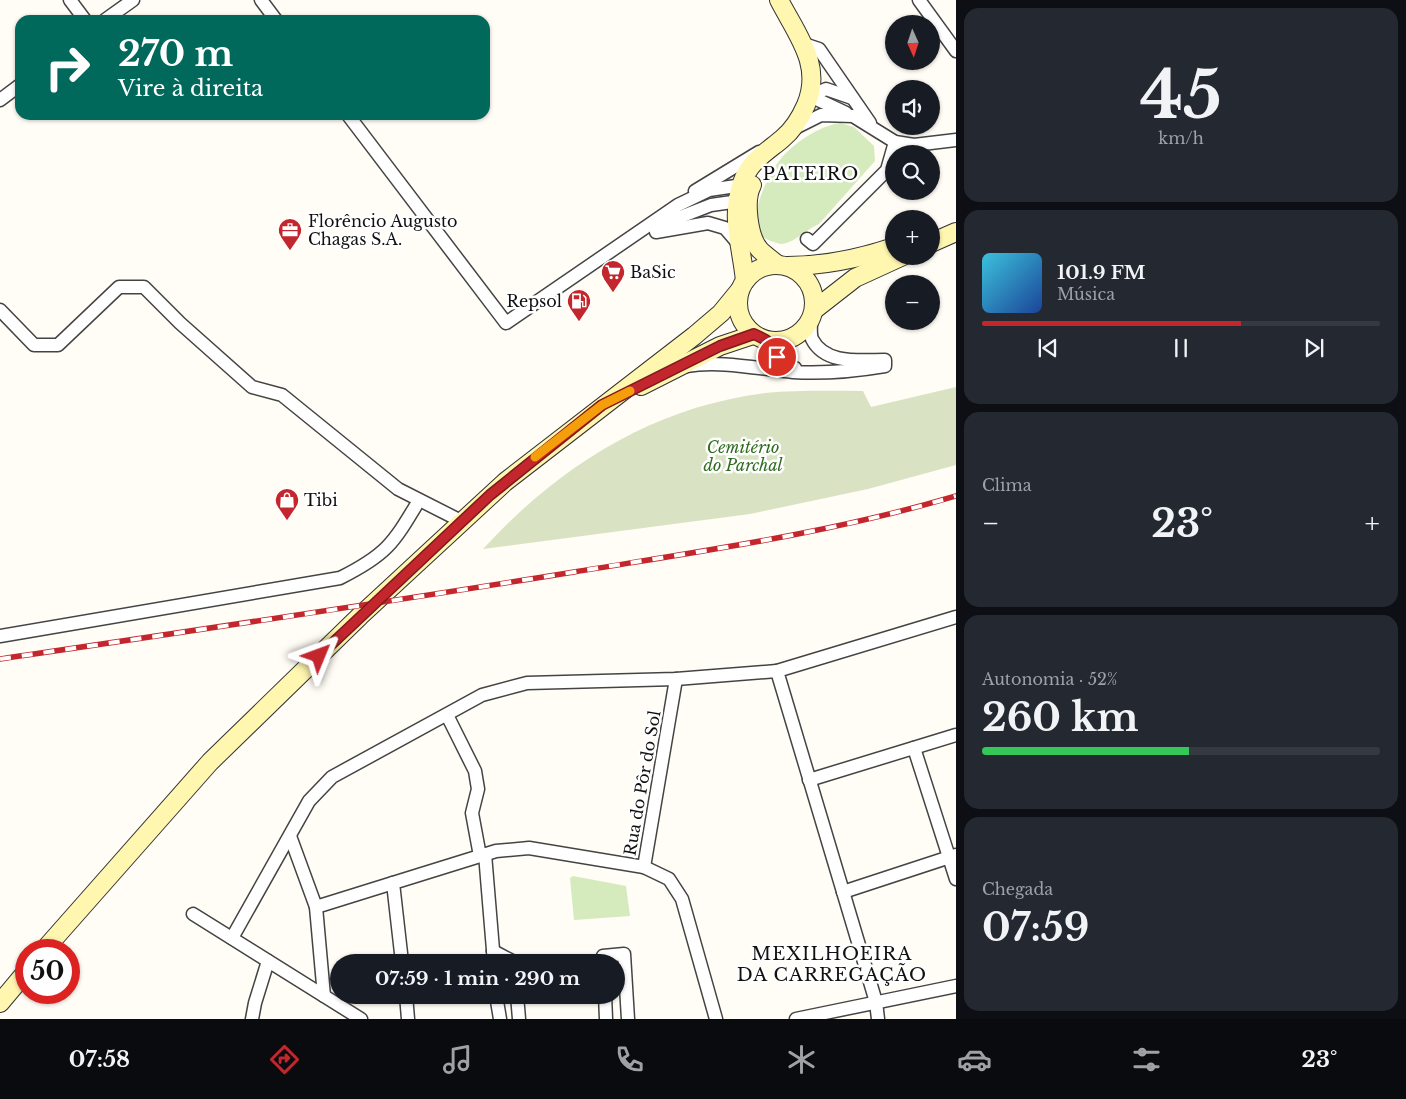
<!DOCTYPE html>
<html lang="pt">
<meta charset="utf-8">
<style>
:root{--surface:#171b24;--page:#242831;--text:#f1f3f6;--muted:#9ea1a6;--line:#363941;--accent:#c4262e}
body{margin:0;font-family:"Libre Baskerville",serif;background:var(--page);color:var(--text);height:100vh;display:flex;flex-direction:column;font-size:19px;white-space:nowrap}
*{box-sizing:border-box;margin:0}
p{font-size:16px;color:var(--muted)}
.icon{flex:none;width:28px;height:28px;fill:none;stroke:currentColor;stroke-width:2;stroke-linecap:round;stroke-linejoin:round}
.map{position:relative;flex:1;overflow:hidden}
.side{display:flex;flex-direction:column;gap:8px;padding:8px;background:#0d0f14;width:450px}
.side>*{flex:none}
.banner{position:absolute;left:15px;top:15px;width:475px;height:105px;border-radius:15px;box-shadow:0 1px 4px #0004;background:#00695c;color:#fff;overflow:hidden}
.needle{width:32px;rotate:177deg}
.buttons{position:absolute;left:885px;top:15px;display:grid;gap:10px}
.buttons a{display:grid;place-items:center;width:55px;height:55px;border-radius:50%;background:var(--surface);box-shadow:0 1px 4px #0004;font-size:25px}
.speed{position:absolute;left:15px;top:939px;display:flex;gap:10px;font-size:25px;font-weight:700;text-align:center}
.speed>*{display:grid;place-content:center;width:65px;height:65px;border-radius:50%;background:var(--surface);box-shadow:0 1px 4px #0004;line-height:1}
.speed .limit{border:8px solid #d22;background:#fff;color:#111}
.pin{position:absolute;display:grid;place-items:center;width:42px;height:42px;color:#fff;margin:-21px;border:2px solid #fff;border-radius:50%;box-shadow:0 1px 5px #0007}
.me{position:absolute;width:55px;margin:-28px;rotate:46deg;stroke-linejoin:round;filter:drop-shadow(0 0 4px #0008)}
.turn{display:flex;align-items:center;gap:18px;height:105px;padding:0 20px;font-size:22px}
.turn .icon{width:65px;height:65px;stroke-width:2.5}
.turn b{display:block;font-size:35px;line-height:42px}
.big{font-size:38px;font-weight:800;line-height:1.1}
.side .card{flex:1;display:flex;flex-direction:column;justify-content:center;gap:8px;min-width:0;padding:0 18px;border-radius:15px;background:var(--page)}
.side .dial{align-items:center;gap:0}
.dial b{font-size:65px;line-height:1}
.song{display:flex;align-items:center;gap:15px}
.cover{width:60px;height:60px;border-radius:8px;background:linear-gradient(135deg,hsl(190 70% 55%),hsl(220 70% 35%))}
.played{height:5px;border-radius:2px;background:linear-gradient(90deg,var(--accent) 65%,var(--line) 65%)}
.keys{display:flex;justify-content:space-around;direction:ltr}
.heat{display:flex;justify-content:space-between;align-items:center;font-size:28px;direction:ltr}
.charge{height:8px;border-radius:4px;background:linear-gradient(90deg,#34c759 52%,var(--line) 0)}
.trip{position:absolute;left:330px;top:954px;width:295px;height:50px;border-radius:25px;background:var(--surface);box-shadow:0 1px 4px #0004;font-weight:800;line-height:50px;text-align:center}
.tabs{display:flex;height:80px;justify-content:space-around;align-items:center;background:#090b0e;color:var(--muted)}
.tabs .icon{width:35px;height:35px}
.tabs .selected{color:var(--accent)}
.tabs b{font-size:22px;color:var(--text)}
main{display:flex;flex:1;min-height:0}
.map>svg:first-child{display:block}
.green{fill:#d5ebbd}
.cemetery{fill:#d9e3c4}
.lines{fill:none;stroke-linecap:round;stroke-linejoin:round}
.street-casing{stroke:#444;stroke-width:15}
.secondary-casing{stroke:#333;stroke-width:20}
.street{stroke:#fff;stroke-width:12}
.secondary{stroke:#fff6b0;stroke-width:18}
.rail-casing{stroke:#c4262e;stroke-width:5.5}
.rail{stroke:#fff;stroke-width:4;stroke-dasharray:11;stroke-linecap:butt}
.route-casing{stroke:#7f191e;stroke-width:12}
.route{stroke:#c4262e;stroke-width:9}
.slow{stroke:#f59e0b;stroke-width:9}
.labels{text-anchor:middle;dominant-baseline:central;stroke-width:5;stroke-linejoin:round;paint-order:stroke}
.poi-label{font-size:16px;fill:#111;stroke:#fff;text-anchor:start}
.park-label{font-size:16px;font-style:italic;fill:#2f6b1f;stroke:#fff}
.street-label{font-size:16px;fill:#111;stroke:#fff}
.neighbourhood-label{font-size:18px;letter-spacing:1px;fill:#111;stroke:#fff}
</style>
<main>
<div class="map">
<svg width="956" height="1019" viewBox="0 0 956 1019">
<rect width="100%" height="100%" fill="#fffdf5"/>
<g class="green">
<path d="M 840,123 L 854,127 L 874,146 L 875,161 L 819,224 C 806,229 796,242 782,244 C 779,244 775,242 771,241 C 740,232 766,177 779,161 C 792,144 819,126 840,123 Z"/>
<path d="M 573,876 L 626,886 L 630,916 L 574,920 L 570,878 Z"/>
</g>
<path class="cemetery" d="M 956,387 L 956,465 L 868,489 L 750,514 L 483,549 C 558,467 652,407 765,393 C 798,390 831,391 863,391 L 871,407 Z"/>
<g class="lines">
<g class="street-casing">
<g id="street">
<path d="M 70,0 L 85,20"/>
<path d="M 261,0 L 276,20"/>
<path d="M 919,0 L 956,51"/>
<path d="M 105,20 L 133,0"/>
<path d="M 801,43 L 819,49 L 870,123"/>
<path d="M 810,96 L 846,113"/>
<path d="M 810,96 L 826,89 L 852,98"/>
<path d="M 0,100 L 20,85"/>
<path d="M 348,115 L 506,323 L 678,205 L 709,190 L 736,186 L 743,195"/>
<path d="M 793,129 L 821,115 L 853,116 L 895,142 L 914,145 L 956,140"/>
<path d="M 695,191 L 759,152"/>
<path d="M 657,226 L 711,205 L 732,202 L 741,192"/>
<path d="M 656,232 L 708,223 L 725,228 L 737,242"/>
<path d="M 807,239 L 813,244 L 887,170 L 895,142"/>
<path d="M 0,310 L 34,345 L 58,345 L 119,287 L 144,287 L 180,323 L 252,387 L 282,395 L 398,489 L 461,521"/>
<path d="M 766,340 C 772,354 780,364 795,368"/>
<path d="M 686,366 C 721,360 759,369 793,372 C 825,374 855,371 885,366 L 885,360 C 860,360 825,365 812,339 C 810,334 811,325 811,319"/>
<path d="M 0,636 L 340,578 C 386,555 393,544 418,502"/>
<path d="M 676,679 L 644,867 L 669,879 L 682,899 L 716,1019"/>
<path d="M 447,715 L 475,771 L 478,789 L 472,813 L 480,856"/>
<path d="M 914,748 L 956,879"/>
<path d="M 809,780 L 956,735"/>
<path d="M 290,836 L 316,907"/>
<path d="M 485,854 L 494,962"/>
<path d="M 843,892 L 956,855"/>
<path d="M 193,914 L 361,1019"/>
<path d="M 232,938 L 309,801 L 332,777 L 482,695 L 527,683 L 676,679 L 777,671"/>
<path d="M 493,951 L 514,962"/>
<path d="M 402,962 L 393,883 L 496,851 L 529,848 L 644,867"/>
<path d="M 604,962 L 603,956 L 624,954 L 628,1019"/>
<path d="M 406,995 L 408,1019"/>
<path d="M 496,995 L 500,1019"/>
<path d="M 517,995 L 519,1019"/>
<path d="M 605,995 L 606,1019"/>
<path d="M 324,996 L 316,907 L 393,883"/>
<path d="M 252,1019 L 255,1003 L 268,961"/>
<path d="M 796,1019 L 956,986"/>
<path d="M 878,1019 L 876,1002 L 777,671 L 956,617"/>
</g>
</g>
<g class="secondary-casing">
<g id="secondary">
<path d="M 752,185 C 744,200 748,237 760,250 C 765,255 772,260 778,265"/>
<path d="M 931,243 L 956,232"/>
<circle cx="776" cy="303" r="38"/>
<path d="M 787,266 C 824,266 858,259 894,247"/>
<path d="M 745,281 C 742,248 730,217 742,183 C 749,162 765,153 782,139 C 793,130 800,119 806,105 C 823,65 797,35 779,0"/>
<path d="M 814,310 L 855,278 L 903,256"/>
<path d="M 641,386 L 720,346 L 753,335"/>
<path d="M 44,950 L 210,762 L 360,616 L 505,482 L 694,336 L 721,313 L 739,291"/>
<path d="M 0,1003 L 26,972"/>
</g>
</g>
<use href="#street" class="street"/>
<use href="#secondary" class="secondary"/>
<g class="rail-casing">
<path id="rail" d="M 0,659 C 191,631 383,603 574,572 C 702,551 831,533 956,496"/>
</g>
<use href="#rail" class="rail"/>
</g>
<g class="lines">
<g class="route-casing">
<path id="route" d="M 319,656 L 490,495 L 602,405 L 720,346 L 754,334 L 766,340 L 777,357"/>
</g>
<use href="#route" class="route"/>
<path class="slow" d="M 535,457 L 602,405 L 630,391"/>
</g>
<defs>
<g id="office-pin" transform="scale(1.25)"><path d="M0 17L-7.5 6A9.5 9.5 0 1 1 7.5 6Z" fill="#c4262e" stroke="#fff"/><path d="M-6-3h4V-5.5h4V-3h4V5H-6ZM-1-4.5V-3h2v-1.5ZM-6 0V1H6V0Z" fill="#fff"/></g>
<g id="supermarket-pin" transform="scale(1.25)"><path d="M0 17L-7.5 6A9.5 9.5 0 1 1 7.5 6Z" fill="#c4262e" stroke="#fff"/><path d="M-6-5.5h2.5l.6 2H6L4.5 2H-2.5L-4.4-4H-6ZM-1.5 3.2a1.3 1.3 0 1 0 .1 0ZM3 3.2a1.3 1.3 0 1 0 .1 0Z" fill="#fff"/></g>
<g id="fuel-pin" transform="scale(1.25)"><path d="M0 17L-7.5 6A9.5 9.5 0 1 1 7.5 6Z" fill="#c4262e" stroke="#fff"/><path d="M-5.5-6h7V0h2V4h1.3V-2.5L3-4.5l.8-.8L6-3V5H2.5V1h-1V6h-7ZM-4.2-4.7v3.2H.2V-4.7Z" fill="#fff"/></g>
<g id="shop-pin" transform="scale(1.25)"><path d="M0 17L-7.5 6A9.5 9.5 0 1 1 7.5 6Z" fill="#c4262e" stroke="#fff"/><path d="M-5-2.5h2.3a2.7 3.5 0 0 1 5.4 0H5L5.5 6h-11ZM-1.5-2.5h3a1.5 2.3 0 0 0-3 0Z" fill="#fff"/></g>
</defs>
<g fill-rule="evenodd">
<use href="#office-pin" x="290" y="230"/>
<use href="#supermarket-pin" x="613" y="272"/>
<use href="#fuel-pin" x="579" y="301"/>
<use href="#shop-pin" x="287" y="500"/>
</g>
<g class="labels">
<g class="poi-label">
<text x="308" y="221">Florêncio Augusto<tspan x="308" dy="18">Chagas S.A.</tspan></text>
<text x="630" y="272">BaSic</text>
<text x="562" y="301" text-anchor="end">Repsol</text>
<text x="304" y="500">Tibi</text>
</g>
<g class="park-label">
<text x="743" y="447">Cemitério<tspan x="743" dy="18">do Parchal</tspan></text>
</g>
<g class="street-label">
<text transform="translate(642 783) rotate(-80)">Rua do Pôr do Sol</text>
</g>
<g class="neighbourhood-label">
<text x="811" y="174">PATEIRO</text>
<text x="832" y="954">MEXILHOEIRA<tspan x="832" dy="21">DA CARREGAÇÃO</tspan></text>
</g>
</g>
</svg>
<div class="buttons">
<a><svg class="needle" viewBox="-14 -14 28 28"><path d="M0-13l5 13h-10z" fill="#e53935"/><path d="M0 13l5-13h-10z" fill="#9ea1a6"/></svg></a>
<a><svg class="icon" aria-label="sound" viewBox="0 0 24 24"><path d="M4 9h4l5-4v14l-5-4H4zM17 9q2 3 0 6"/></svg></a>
<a><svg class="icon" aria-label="search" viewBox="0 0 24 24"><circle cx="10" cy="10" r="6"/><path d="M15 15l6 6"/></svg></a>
<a>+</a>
<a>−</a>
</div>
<div class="speed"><div class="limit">50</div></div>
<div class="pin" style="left:777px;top:357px;background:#d93025"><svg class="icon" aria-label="arrive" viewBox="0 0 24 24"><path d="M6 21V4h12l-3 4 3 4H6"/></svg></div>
<svg class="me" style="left:319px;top:656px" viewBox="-20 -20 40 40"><path d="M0-17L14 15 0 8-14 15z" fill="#c4262e" stroke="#fff" stroke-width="4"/></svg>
<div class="trip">07:59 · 1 min · 290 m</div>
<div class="banner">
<div class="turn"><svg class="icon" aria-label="right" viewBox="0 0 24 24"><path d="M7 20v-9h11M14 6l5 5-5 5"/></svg><div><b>270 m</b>Vire à direita</div></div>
</div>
</div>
<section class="side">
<div class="card dial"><b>45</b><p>km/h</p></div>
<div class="card">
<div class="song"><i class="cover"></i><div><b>101.9 FM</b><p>Música</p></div></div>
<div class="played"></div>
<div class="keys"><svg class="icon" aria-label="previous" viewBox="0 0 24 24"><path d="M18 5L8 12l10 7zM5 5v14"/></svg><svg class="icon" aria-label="pause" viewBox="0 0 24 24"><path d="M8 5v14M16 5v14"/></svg><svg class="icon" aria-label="next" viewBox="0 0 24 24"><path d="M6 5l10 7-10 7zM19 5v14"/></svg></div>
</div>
<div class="card"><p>Clima</p>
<div class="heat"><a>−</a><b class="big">23°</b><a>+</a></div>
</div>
<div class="card"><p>Autonomia · 52%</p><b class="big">260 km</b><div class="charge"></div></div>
<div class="card"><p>Chegada</p><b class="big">07:59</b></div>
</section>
</main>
<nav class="tabs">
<b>07:58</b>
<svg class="icon selected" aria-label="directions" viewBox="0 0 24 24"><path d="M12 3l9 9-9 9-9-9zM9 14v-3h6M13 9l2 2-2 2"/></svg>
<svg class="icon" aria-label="music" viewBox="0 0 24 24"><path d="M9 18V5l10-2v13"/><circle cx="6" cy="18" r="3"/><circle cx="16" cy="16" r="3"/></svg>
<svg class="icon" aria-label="phone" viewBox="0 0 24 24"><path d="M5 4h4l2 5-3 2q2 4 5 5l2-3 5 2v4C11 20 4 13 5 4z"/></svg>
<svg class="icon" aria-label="climate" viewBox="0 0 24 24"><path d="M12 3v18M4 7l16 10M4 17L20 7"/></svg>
<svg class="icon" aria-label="car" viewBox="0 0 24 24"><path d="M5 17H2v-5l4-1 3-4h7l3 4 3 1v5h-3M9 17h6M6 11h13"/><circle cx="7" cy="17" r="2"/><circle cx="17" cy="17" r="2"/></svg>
<svg class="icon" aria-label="filters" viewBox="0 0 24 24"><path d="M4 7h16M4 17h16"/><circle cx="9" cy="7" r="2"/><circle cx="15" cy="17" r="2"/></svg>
<b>23°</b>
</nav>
